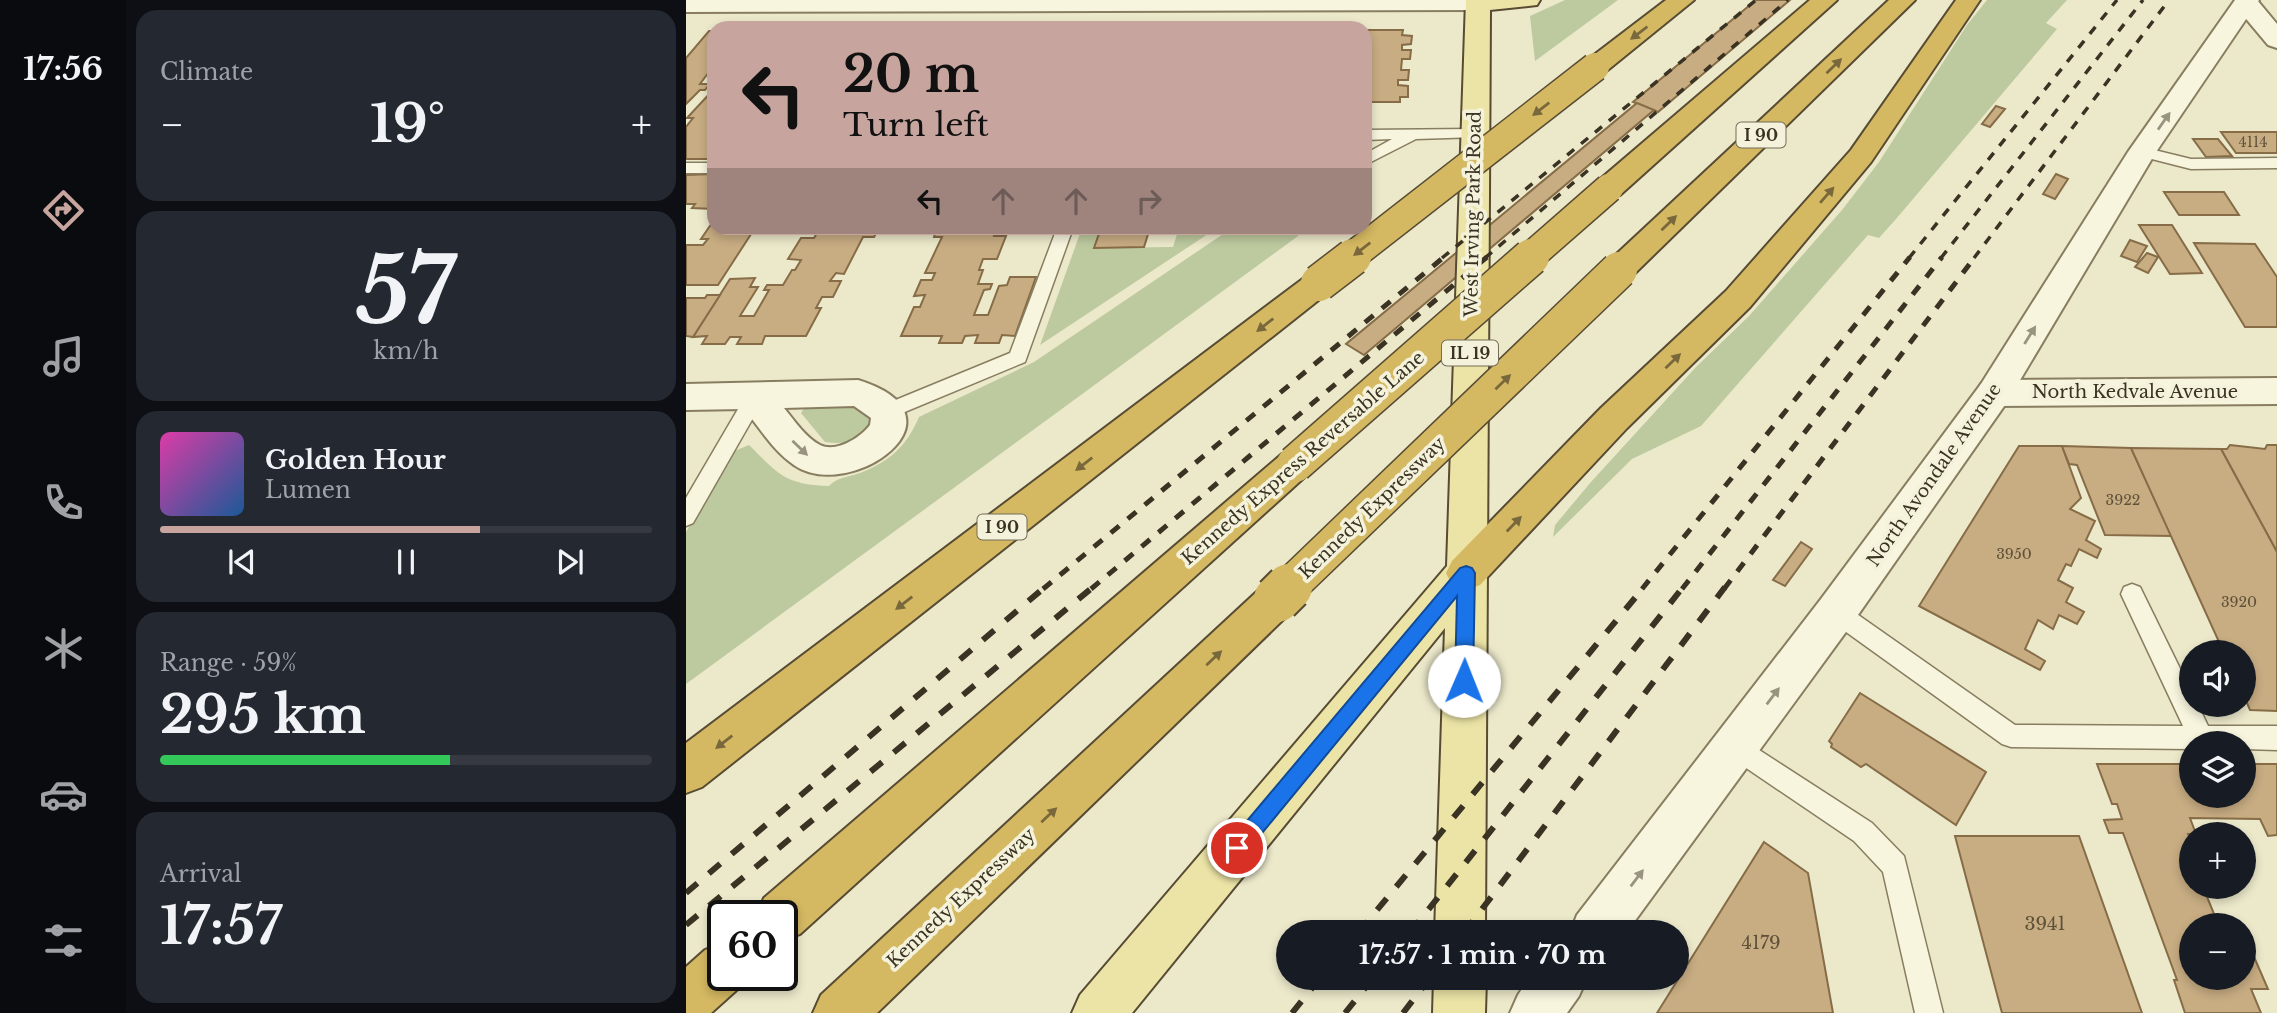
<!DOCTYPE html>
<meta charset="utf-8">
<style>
:root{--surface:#171b24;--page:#242831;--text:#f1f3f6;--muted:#9ea1a6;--line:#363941;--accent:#c7a59e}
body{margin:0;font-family:"Libre Baskerville",serif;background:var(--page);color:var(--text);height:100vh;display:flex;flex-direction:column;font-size:26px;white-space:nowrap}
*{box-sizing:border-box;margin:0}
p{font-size:23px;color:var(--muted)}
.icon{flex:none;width:38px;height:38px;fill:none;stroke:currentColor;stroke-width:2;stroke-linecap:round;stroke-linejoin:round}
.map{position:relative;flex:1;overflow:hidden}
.side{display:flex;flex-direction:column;gap:10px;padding:10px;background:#0d0f14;width:560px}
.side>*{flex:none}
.top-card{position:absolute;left:21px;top:21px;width:665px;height:214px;border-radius:21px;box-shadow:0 4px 10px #0003;background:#c7a59e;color:#111;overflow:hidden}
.tools{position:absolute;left:1493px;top:640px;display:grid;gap:14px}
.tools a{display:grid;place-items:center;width:77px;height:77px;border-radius:50%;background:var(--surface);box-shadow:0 4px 10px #0003;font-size:35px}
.speed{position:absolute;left:21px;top:900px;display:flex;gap:14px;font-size:35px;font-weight:700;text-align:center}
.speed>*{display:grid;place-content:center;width:91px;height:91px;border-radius:50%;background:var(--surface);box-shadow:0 4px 10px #0003;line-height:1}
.speed .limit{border:4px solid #111;border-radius:10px;background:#fff;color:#111}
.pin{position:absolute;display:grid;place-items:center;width:60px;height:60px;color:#fff;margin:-30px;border:4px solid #fff;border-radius:50%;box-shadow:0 2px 7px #0007}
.me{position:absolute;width:77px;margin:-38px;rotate:1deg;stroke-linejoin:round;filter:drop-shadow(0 0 5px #0008)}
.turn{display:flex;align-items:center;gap:24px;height:147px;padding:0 21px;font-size:32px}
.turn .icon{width:91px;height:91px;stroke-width:2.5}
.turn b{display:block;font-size:49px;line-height:60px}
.lanes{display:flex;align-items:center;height:66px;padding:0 21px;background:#0003;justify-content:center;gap:35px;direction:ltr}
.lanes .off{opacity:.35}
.big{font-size:52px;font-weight:700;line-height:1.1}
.side .card{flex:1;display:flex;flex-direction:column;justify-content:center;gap:10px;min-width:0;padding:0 24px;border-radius:21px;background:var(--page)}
.side .dial{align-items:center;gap:0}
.dial b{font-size:91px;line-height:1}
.song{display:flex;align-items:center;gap:21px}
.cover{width:84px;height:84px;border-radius:10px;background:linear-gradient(135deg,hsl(320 70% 55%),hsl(210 70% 35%))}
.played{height:7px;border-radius:4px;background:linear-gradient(90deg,var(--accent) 65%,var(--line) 65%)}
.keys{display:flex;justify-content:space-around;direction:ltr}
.heat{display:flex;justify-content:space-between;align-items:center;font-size:38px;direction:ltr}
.charge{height:10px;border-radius:5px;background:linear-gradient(90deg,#34c759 59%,var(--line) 0)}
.trip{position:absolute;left:590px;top:920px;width:413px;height:70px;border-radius:35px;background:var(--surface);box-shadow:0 4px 10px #0003;font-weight:700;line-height:70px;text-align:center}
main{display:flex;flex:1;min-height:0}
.menu{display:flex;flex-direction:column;width:126px;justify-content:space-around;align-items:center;background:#090b0e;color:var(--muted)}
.menu .icon{width:49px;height:49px}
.menu .current{color:var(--accent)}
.menu b{font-size:32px;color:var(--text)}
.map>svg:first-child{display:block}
.green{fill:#bdca9f}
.building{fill:#c8ad83;stroke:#866c47;stroke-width:2}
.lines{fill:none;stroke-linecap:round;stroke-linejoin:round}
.service-casing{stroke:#887d60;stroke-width:3}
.minor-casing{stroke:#887d60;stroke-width:4}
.tertiary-casing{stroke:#887d60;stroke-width:4}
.primary-casing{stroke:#574b33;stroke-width:4}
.motorway-casing{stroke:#574b33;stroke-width:4}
.service{fill:#f7f5de;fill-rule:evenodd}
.minor{fill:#f7f5de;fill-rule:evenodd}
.tertiary{fill:#f7f5de;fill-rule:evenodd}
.primary{fill:#ece4a6;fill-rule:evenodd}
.motorway{fill:#d5b862;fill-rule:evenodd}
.rail-far2{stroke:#3a3222;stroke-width:3.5;stroke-dasharray:9 9;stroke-linecap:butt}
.rail-far1{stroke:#3a3222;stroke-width:5;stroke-dasharray:11 11;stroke-linecap:butt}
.rail{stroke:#3a3222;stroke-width:6;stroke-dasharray:15 15;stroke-linecap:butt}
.motorway-bridge-far2-casing{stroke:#574b33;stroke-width:31;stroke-linecap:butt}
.motorway-bridge-far1-casing{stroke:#574b33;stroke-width:39;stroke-linecap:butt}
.motorway-bridge-casing{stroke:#574b33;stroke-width:50;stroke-linecap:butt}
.motorway-bridge-far2{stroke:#d5b862;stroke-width:28}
.motorway-bridge-far1{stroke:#d5b862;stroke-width:36}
.motorway-bridge{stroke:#d5b862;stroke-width:46}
.oneway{fill:#78683c}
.oneway2{fill:#989480}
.route{fill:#1a73e8;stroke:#114b97;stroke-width:2}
.labels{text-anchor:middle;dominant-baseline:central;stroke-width:7;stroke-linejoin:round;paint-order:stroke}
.number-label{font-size:14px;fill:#5e513a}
.shield{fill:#f4f2da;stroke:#726c59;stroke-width:2}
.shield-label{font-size:16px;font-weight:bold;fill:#3a3222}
.street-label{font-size:18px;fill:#3a3222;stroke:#f4f2da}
.near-number-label{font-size:18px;fill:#5e513a}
</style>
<main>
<nav class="menu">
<b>17:56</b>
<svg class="icon current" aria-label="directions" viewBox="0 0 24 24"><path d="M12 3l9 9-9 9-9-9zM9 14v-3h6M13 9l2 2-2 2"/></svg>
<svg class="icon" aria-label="music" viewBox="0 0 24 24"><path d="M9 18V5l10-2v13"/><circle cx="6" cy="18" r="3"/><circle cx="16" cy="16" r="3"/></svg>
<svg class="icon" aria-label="phone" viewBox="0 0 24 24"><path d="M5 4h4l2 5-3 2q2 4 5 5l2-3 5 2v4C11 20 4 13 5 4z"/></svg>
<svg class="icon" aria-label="climate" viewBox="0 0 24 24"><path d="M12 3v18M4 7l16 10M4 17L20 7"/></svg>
<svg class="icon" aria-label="car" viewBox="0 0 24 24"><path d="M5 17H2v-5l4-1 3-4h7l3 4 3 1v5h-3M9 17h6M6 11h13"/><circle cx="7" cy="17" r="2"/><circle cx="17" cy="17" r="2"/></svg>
<svg class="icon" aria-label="filters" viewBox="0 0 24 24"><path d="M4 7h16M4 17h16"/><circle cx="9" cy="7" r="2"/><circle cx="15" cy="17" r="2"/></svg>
</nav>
<section class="side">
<div class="card"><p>Climate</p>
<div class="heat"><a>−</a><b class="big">19°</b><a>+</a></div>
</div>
<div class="card dial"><b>57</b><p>km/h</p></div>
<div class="card">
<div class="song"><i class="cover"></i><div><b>Golden Hour</b><p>Lumen</p></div></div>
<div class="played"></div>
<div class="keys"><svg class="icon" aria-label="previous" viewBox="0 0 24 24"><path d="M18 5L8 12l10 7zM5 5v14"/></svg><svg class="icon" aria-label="pause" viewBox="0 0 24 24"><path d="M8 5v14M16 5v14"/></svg><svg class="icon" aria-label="next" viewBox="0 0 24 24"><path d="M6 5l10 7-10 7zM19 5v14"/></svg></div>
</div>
<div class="card"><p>Range · 59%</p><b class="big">295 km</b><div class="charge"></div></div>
<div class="card"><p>Arrival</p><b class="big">17:57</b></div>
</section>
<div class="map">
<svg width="1591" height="1013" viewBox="0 0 1591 1013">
<rect width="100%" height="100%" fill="#ece9cb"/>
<g class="green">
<path d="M 879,0 L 932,0 L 849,61 L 844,16 Z"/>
<path d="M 1301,0 L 1381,0 L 1360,23 L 1371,29 L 1210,219 L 1193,238 L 1182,235 L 1015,426 L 946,459 L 867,537 L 869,525 L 905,482 L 1010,367 L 1063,316 L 1156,210 L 1193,162 L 1281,25 Z"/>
<path d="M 396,228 L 415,228 L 408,248 L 487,247 L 493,228 L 531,228 L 354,345 Z"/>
<path d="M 546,228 L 623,228 L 0,684 L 0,532 L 46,452 L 63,445 C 92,474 100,485 143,486 C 151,477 163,477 174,473 C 204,461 220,447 233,417 L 348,362 Z"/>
<path d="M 119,407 L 177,408 L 185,414 C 184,442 162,445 139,442 L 115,413 Z"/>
</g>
<g class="building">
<path d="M 1070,0 L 1104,0 L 972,112 L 947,102 Z"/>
<path d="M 679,30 L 717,30 L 716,35 L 726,36 L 725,44 L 716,45 L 716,50 L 725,50 L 724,59 L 716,59 L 715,70 L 723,70 L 722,80 L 712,80 L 712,85 L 722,86 L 722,97 L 714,97 L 714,102 L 679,102 Z"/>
<path d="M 23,31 L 28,31 L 28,72 L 23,72 L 14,84 L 24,84 L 19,90 L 14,90 L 0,104 L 0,58 Z"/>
<path d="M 27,90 L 28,159 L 0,159 L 0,127 L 7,118 L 1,118 Z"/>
<path d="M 951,103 L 968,110 L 678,355 L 660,344 Z"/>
<path d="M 1310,106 L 1319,109 L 1304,127 L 1296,124 Z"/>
<path d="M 1535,132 L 1591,132 L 1591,153 L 1550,153 Z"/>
<path d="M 1507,139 L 1532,139 L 1546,156 L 1520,157 Z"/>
<path d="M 28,174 L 28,209 L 6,208 L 9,204 L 0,204 L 0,175 Z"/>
<path d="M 1370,174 L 1382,179 L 1369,199 L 1357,194 Z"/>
<path d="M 1478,192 L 1538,192 L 1553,215 L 1493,215 Z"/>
<path d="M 28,220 L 28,228 L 69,228 L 32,285 L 0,285 L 0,245 L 17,245 L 22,239 L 15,239 Z"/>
<path d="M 1453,225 L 1486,225 L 1516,273 L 1484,274 Z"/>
<path d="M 134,228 L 193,228 L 188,237 L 177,237 L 158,274 L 150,273 L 144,281 L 155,281 L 147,297 L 136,297 L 130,308 L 135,308 L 120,336 L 79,336 L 76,344 L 51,344 L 55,337 L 44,337 L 39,344 L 16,344 L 21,336 L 7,337 L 44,279 L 69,278 L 64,287 L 72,287 L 54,316 L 68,316 L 83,290 L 78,290 L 81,285 L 97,285 L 106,270 L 109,270 L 115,260 L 102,259 L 115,238 L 128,238 Z"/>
<path d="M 251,228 L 311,228 L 308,236 L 320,236 L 311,259 L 297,259 L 293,270 L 297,270 L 292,284 L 306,284 L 304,289 L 298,290 L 288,315 L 302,315 L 313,286 L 321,285 L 324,277 L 350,277 L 329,336 L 316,335 L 313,343 L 289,343 L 292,335 L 279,336 L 276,343 L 253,343 L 256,336 L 215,336 L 228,307 L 234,307 L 239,295 L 228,296 L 235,280 L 246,280 L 249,273 L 239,273 L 256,237 L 248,237 Z"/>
<path d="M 415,228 L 464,228 L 458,247 L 408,248 Z"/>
<path d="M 1444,240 L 1461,246 L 1451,262 L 1435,256 Z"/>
<path d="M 1508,243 L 1569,244 L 1591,277 L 1591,327 L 1559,327 Z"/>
<path d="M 1461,253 L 1472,257 L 1462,273 L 1449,267 Z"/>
<path d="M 21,295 L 34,295 L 7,337 L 0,336 L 0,298 L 19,298 Z"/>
<path d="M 1544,445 L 1579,449 L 1581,445 L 1591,445 L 1591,552 L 1535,449 L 1541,449 Z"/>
<path d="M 1333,446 L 1376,446 L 1395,498 L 1384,509 L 1409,521 L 1400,540 L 1415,549 L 1411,558 L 1393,549 L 1385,566 L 1380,564 L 1372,580 L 1387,588 L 1380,602 L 1398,612 L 1391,624 L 1373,615 L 1367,629 L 1352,620 L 1339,649 L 1359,661 L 1354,670 L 1233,606 Z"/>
<path d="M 1376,446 L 1445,448 L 1486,536 L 1419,535 L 1391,465 L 1383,464 Z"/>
<path d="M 1445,448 L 1535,449 L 1591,552 L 1591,711 L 1564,710 L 1558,696 L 1558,653 L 1538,653 Z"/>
<path d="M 1115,542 L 1126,549 L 1099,586 L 1087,580 Z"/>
<path d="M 1174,693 L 1300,772 L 1270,825 L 1180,764 L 1175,767 L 1145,747 L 1146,744 L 1143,741 Z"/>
<path d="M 1411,764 L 1505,764 L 1505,796 L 1558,796 L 1558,764 L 1591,764 L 1591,835 L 1582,836 L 1574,819 L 1504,818 L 1510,834 L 1502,834 L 1505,842 L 1505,887 L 1517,887 L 1533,926 L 1505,926 L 1505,978 L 1558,978 L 1558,943 L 1562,943 L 1582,989 L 1565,989 L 1575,1013 L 1499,1013 L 1488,980 L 1491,980 L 1437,833 L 1423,833 L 1418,820 L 1436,819 L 1431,804 L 1426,804 Z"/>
<path d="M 1269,836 L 1393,836 L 1456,1013 L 1316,1013 Z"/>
<path d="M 1078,842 L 1122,873 L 1147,1013 L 971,1013 Z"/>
</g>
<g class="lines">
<g class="service-casing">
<g id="service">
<path d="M 788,129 L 793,131 L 796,134 L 793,137 L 730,139 L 679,165 L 679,154 L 706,139 L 679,140 L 679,130 Z"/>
<path d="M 1456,147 L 1505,159 L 1591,158 L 1591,168 L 1505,169 L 1450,155 L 1448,152 Z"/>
<rect x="0" y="163" width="28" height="10"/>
<path d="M 371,228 L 387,228 L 339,362 L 209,416 L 202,418 L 195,416 L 192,411 L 195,406 L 324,353 Z"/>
<path d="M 69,390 L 76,392 L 79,397 L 7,523 L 0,526 L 0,498 L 62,392 Z"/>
<path d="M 1446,584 L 1454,587 L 1505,691 L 1505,705 L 1512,705 L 1522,726 L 1591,726 L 1591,750 L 1558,749 L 1558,744 L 1505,744 L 1505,749 L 1325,747 L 1316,744 L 1142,619 L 1139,612 L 1142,605 L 1150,602 L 1158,605 L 1329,725 L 1497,726 L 1435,594 L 1438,587 Z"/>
<path d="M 1050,735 L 1186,823 L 1218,856 L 1257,1013 L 1229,1013 L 1197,872 L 1168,841 L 1041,755 L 1038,747 L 1041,739 Z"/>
</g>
</g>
<g class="minor-casing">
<g id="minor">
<path d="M 0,0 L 802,0 L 804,3 L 801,8 L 792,10 L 0,12 Z"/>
<path d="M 1550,0 L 1571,0 L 1591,24 L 1591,48 L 1582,45 L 1551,8 L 1548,3 Z"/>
<path d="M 1591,378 L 1591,404 L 1308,406 L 1295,402 L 1290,393 L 1295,384 L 1308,380 Z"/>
<path d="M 172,380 C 289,416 164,504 108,465 C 87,451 74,428 58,409 L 0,410 L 0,384 ZM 168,406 L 185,418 L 184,425 C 174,438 150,453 134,445 C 120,438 108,420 98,408 Z"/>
</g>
</g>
<g class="tertiary-casing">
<g id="tertiary">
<path d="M 1549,0 L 1573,0 L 1470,152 L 1321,402 L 1165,625 L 940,933 L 884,933 L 891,915 L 1135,599 L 1295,384 L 1442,152 Z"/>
<path d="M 843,978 L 901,978 L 893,996 L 881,1013 L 824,1013 L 832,995 Z"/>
</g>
</g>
<g class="primary-casing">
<g id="primary">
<path d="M 780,0 L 854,0 L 851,5 L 804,10 L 799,933 L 749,933 L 759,628 L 446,1013 L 386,1013 L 394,995 L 761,566 Z"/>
<path d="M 748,978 L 800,978 L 799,1013 L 747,1013 Z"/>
</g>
</g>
<g class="motorway-casing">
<g id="motorway">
<path d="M 980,0 L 1008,0 L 918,73 L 909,75 L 900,73 L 896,67 L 900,61 Z"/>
<path d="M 1124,0 L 1151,0 L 934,195 L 923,197 L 912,195 L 908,188 L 912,181 Z"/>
<path d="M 1203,0 L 1229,0 L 944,278 L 933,281 L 922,278 L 917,270 L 922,262 Z"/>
<path d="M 1270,0 L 1294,0 L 1185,162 L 1064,307 L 941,428 L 794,585 L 780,590 L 766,585 L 760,573 L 766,561 L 915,408 L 1040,291 L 1165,150 Z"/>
<path d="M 633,272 L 644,275 L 649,283 L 644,291 L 16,787 L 0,793 L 0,743 L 622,275 Z"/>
<path d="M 609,449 L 622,454 L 628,464 L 622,474 L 114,934 L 96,941 L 96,915 L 71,915 L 78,898 L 596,454 Z"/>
<path d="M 591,581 L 606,587 L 612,599 L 606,611 L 191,1013 L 127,1013 L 135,995 L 576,587 Z"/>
<path d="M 37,943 L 37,975 L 60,975 L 55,986 L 25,1013 L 0,1013 L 0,967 L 19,950 Z"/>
</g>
</g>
<use href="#service" class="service"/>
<use href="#minor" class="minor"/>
<use href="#tertiary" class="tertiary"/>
<use href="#primary" class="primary"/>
<use href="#motorway" class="motorway"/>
<g class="rail-far2">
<path d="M 756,258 L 1070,0"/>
<path d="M 799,258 L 1102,0"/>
<path d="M 1223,258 L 1431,0"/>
<path d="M 1255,258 L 1457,0"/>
<path d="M 1288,258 L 1483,0"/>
</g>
<g class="rail-far1">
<path d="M 357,589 L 758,257"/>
<path d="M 405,589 L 801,257"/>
<path d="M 956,589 L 1224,257"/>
<path d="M 996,589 L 1256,257"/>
<path d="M 1038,589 L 1289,257"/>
</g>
<g class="rail">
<path d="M 0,893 L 359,587"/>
<path d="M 0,925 L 407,587"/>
<path d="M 672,933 L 958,587"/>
<path d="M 724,933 L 997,587"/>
<path d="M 778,933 L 1039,587"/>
<path d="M 606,1013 L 634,978"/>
<path d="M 659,1013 L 687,978"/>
<path d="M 717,1013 L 744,978"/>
</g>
<g class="motorway-bridge-far2-casing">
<g id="motorway-bridge-far2">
<path d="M 664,258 L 909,67"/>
<path d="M 843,258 L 923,188"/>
</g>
</g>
<g class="motorway-bridge-far1-casing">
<g id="motorway-bridge-far1">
<path d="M 633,283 L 667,257"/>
<path d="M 609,464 L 845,257"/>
<path d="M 601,589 L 933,270"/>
</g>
</g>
<g class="motorway-bridge-casing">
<path id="motorway-bridge" d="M 591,599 L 603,587"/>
</g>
<use href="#motorway-bridge-far2" class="motorway-bridge-far2"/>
<use href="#motorway-bridge-far1" class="motorway-bridge-far1"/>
<use href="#motorway-bridge" class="motorway-bridge"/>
</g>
<defs><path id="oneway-solid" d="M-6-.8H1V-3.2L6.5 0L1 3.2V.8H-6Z" transform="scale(1.75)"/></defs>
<g class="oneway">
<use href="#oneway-solid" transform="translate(953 33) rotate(143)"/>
<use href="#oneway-solid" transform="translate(1148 66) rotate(-44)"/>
<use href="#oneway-solid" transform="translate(855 109) rotate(142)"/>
<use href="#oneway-solid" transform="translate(1141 195) rotate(-49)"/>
<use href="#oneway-solid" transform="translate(983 223) rotate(-44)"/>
<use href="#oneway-solid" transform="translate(676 249) rotate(142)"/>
<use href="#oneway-solid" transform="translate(579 325) rotate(142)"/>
<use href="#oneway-solid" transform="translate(987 361) rotate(-44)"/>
<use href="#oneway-solid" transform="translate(817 382) rotate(-44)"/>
<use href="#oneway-solid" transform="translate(398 464) rotate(142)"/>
<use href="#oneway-solid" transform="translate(828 524) rotate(-46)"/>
<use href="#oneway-solid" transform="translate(218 603) rotate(142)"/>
<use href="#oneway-solid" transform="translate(528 658) rotate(-43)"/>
<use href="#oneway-solid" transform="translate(38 742) rotate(142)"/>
<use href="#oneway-solid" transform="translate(363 815) rotate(-43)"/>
</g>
<g class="oneway2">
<use href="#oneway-solid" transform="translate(1478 121) rotate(-55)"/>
<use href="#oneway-solid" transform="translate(1344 335) rotate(-58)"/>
<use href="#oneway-solid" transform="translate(114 448) rotate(44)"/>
<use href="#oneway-solid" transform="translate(1087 696) rotate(-53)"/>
<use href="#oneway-solid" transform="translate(951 878) rotate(-53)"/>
</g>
<path class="route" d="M 780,566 L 786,568 L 789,573 L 787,681 L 785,687 L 778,689 L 772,687 L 769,681 L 771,596 L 558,855 L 551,858 L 544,855 L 541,848 L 544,841 L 774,568 Z"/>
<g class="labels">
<g class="number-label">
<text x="1567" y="142">4114</text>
<text x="1437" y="500">3922</text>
<text x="1328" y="554">3950</text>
<text x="1553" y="602">3920</text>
</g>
<g class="shield">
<rect x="1050.5" y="122.5" width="49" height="25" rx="5"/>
<rect x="756" y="340.5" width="56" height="25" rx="5"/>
<rect x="291.5" y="514.5" width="49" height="25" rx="5"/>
</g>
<g class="shield-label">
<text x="1075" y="135">I 90</text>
<text x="784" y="353">IL 19</text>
<text x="316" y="527">I 90</text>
</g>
<g class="street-label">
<text transform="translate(787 214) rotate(-89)">West Irving Park Road</text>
<text x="1449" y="392">North Kedvale Avenue</text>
<text transform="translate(617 458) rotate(-41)">Kennedy Express Reversable Lane</text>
<text transform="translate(1248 475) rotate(-55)">North Avondale Avenue</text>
<text transform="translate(686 508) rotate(-44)">Kennedy Expressway</text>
<text transform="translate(275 898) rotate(-43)">Kennedy Expressway</text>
</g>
<g class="near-number-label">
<text x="1359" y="924">3941</text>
<text x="1075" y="943">4179</text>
</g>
</g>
</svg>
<div class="tools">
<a><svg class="icon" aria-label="sound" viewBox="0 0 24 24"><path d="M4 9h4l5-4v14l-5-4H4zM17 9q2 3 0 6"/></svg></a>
<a><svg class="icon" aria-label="layers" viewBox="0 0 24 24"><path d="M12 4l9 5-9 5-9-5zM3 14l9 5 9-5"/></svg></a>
<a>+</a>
<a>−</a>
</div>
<div class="speed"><div class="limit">60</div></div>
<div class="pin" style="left:551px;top:848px;background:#d93025"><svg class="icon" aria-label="arrive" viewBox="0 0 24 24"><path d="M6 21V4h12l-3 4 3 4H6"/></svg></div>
<svg class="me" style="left:778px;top:681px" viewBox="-20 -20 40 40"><circle r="19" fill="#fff"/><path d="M0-13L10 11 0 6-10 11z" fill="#1a73e8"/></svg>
<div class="trip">17:57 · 1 min · 70 m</div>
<div class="top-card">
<div class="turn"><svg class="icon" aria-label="left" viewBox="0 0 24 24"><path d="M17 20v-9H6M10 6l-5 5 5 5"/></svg><div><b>20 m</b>Turn left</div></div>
<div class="lanes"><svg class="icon" aria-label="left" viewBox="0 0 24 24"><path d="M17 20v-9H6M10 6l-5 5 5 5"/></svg><svg class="icon off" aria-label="ahead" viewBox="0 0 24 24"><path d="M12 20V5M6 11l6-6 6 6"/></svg><svg class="icon off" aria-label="ahead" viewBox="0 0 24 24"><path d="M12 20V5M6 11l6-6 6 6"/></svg><svg class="icon off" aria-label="right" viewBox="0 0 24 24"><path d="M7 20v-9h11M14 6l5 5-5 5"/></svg></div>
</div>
</div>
</main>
